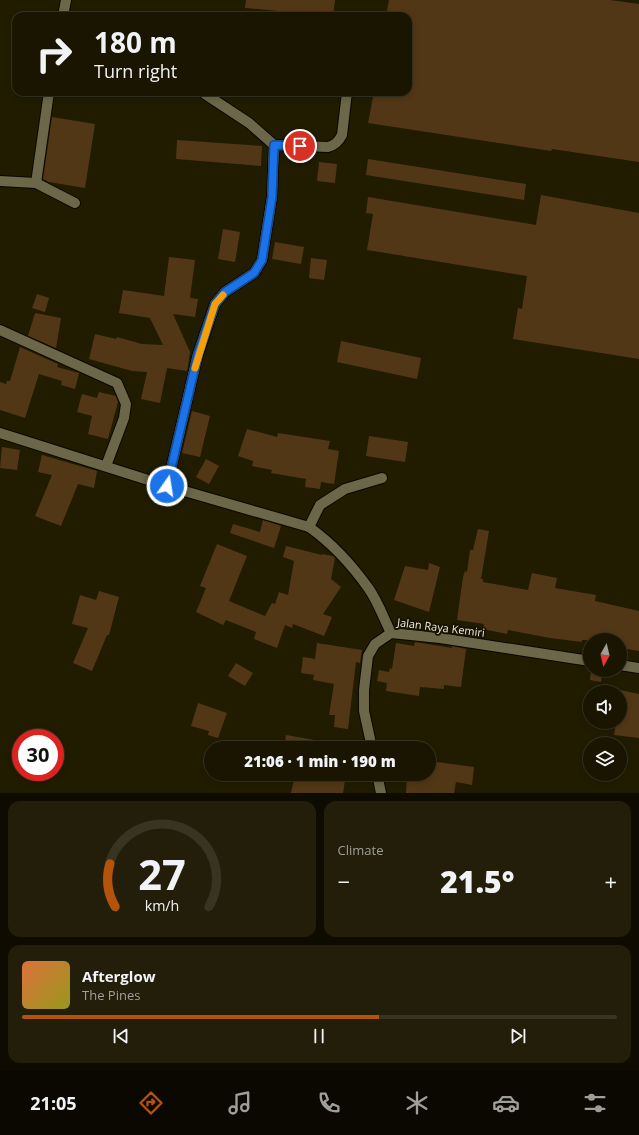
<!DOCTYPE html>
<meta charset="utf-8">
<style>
:root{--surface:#191500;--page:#221e0a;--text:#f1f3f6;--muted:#9f9f99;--line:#373422;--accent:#b45309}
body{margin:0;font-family:"Open Sans",sans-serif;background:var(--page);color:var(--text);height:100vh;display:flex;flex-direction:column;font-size:15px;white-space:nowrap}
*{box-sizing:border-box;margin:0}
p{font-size:13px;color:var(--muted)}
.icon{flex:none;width:22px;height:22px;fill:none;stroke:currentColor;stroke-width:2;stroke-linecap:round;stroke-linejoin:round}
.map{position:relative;height:793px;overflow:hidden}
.side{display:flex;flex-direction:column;gap:8px;padding:8px;background:#0e0c00;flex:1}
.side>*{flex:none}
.top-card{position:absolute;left:12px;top:12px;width:400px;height:84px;border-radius:12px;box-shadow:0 2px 6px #0003,0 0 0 1px var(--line);background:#191500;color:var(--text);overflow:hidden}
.needle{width:26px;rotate:188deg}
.fabs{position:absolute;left:583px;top:633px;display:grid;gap:8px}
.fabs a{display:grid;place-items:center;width:44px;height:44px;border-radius:50%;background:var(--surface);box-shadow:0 2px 6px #0003,0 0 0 1px var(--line);font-size:20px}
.speed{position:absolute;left:12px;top:729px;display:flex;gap:8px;font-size:20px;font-weight:700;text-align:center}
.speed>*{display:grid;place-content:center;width:52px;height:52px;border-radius:50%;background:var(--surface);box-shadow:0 2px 6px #0003,0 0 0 1px var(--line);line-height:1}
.speed .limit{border:6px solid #d22;background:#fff;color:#111}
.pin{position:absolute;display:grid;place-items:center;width:34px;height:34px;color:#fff;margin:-17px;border:2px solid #fff;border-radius:50%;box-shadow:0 1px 4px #0007}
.me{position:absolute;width:44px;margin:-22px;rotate:13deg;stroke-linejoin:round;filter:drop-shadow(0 0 3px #0008)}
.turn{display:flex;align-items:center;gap:14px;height:84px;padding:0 16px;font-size:18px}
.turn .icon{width:52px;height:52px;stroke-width:2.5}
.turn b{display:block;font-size:28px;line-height:34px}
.big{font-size:30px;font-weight:800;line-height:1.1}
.side .card{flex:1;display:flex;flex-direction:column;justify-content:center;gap:6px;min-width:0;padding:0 14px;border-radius:12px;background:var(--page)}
.side .dial{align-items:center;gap:0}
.dial svg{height:104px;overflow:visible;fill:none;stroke:var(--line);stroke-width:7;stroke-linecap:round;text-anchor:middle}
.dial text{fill:var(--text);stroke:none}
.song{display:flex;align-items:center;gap:12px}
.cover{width:48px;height:48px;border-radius:6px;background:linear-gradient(135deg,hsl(20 70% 55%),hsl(60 70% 35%))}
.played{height:4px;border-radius:2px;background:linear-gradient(90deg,var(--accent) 60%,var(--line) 60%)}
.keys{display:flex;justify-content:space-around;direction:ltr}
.heat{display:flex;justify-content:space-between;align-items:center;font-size:22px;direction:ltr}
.side .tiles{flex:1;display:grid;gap:8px;grid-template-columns:1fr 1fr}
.card:last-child{grid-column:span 2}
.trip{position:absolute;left:204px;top:741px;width:232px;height:40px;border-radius:20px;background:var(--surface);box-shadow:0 2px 6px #0003,0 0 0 1px var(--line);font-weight:800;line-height:40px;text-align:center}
.tab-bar{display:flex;height:64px;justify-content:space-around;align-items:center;background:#0a0800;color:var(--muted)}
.tab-bar .icon{width:28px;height:28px}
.tab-bar .on{color:var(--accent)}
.tab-bar b{font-size:18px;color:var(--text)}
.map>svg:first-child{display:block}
.building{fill:#523716}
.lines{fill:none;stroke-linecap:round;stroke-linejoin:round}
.minor-casing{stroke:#0b0600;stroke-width:12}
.minor{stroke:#6c6748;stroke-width:10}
.route-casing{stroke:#114b97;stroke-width:10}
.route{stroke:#1a73e8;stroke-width:7}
.slow{stroke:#f59e0b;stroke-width:7}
.labels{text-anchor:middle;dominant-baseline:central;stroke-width:4;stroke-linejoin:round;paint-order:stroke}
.street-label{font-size:11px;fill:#eeebda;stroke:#181300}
</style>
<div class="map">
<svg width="639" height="793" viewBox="0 0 639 793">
<rect width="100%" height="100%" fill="#211c00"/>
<g class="building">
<path d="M 246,0 L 335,0 L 333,16 L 245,8 Z"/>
<path d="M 389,0 L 610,0 L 639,4 L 639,162 L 552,149 L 551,151 L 368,123 L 374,92 L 408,92 L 408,16 L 386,16 Z"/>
<path d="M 52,117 L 95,124 L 85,188 L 49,182 L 43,179 Z"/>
<path d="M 177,140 L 262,146 L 261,166 L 176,159 Z"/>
<path d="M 368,159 L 526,184 L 524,200 L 366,175 Z"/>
<path d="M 319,162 L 337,164 L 335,183 L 317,181 Z"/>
<path d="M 541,195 L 639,213 L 639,359 L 513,339 L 518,308 L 522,309 L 527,276 L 367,250 L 373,214 L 366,213 L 368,197 L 536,225 Z"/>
<path d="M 223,229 L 240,232 L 235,262 L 218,259 Z"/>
<path d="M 275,242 L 304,247 L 301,264 L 272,259 Z"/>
<path d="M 169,257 L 195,260 L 190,298 L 198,299 L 195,317 L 173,314 L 190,352 L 188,366 L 187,371 L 167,368 L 160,403 L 141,399 L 147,372 L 132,371 L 89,359 L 95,334 L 116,339 L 117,337 L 142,344 L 163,345 L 150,318 L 119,313 L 123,290 L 164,296 Z"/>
<path d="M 311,258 L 327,260 L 324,280 L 309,278 Z"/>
<path d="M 37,294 L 49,298 L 45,312 L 32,308 Z"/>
<path d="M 35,313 L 61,318 L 56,348 L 28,336 Z"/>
<path d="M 341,341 L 421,358 L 417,379 L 337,362 Z"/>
<path d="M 20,347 L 58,364 L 57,367 L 79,373 L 75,389 L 61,385 L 62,381 L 39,374 L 25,418 L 0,410 L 0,382 L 6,384 L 7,381 L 10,381 Z"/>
<path d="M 99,392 L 116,396 L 118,402 L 108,439 L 88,434 L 92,416 L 77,412 L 82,394 L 97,398 Z"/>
<path d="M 192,411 L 210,416 L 200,457 L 182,453 Z"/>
<path d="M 247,429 L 277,437 L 278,433 L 330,441 L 328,449 L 339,451 L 334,484 L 321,482 L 320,489 L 305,487 L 306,479 L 271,473 L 272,470 L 252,466 L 253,461 L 238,456 Z"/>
<path d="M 369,436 L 408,442 L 405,462 L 366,456 Z"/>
<path d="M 2,447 L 20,450 L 17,470 L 0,468 Z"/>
<path d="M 42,455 L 97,471 L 94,488 L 78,484 L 61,526 L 35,516 L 52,475 L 38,472 Z"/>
<path d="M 206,459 L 219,466 L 209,484 L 196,477 Z"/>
<path d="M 263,520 L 281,526 L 274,548 L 230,533 L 233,524 L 260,532 Z"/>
<path d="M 478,529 L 489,531 L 481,579 L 483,579 L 483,582 L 528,590 L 532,573 L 557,578 L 555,588 L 596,595 L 595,601 L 639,611 L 639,651 L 621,648 L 622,640 L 582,640 L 582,642 L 550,638 L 508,630 L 507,634 L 483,629 L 484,624 L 457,620 L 463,577 L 465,571 L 467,572 L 470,550 L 473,550 Z"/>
<path d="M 217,544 L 247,556 L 229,601 L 265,616 L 272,603 L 275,604 L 279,592 L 288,595 L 294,561 L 283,557 L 286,546 L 322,555 L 322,554 L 333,556 L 335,558 L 331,579 L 341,587 L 323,614 L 332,617 L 324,636 L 293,624 L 292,628 L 285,625 L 277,648 L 254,639 L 256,632 L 226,620 L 223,625 L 196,612 L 206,588 L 200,586 Z"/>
<path d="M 429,563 L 440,567 L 429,612 L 394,600 L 405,566 L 428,570 Z"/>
<path d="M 99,591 L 119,597 L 109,635 L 107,635 L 92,671 L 73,663 L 88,628 L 72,624 L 80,595 L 96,600 Z"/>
<path d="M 415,642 L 452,648 L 452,646 L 466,649 L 461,687 L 444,685 L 444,689 L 420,687 L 419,696 L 386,691 L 387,683 L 377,681 L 379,670 L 389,672 L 390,668 L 392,669 L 396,643 L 414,646 Z"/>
<path d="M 317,643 L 362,650 L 360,663 L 356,662 L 348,729 L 334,727 L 335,715 L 329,715 L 334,684 L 313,680 L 314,675 L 301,673 L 303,657 L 315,659 Z"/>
<path d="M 236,663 L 253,673 L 245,686 L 228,676 Z"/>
<path d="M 591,670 L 603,671 L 601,682 L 590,680 Z"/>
<path d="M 620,690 L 639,694 L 639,738 L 614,735 L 616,722 L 620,722 Z"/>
<path d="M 198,703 L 227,713 L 218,738 L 208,735 L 209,731 L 191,726 Z"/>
<path d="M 286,735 L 326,742 L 325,748 L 284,748 Z"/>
<path d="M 429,761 L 474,767 L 472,785 L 456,782 L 454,793 L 406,793 L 407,774 L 429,774 Z"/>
<path d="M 295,774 L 317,777 L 317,774 L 346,774 L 343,793 L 291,793 Z"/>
</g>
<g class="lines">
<g class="minor-casing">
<g id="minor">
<path d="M 63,16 L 66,0"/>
<path d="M 205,94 L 249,123 L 274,145"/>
<path d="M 0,181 L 36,183 L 75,203"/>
<path d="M 36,183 L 49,92"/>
<path d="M 0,330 L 117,383 L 126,404 L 124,418 L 106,466"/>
<path d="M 0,433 L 167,486 L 309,527 C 333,544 352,565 369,589 C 378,602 384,619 391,633"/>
<path d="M 167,486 L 198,354 L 215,304 L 225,292 L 254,273 L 262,260 L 272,197 L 274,145 L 328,147 C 335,145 338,142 342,135 L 347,92"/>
<path d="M 309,527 L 320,505 L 345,489 L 382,478"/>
<path d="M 620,665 L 639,668"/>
<path d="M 372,748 L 364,711 L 364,690 L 368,656 L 375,644 L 391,633 L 440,638 L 590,661"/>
<path d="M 377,774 L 381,793"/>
</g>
</g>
<use href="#minor" class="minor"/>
</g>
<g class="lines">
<g class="route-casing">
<path id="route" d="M 167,486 L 198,354 L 215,304 L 225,292 L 254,273 L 262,260 L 272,197 L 274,145 L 300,146"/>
</g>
<use href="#route" class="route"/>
<path class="slow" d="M 195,368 L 215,304 L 223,295"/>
</g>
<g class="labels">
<g class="street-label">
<text transform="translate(441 627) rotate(7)">Jalan Raya Kemiri</text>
</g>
</g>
</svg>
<div class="fabs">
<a><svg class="needle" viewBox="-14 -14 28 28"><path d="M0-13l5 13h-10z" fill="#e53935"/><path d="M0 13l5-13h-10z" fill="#9f9f99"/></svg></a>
<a><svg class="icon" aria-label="sound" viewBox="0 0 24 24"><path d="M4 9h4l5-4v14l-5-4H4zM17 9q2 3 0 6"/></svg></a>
<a><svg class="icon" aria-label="layers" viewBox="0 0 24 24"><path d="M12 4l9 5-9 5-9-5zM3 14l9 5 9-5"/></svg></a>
</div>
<div class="speed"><div class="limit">30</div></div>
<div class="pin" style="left:300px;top:146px;background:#d93025"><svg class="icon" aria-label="arrive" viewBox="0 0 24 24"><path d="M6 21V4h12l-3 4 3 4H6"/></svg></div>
<svg class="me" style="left:167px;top:486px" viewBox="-20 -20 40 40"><circle r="17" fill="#1a73e8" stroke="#fff" stroke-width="3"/><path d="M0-11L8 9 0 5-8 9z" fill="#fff"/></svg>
<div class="trip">21:06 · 1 min · 190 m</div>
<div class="top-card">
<div class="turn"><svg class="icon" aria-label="right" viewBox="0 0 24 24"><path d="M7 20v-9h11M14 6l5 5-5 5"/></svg><div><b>180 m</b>Turn right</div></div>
</div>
</div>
<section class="side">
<div class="tiles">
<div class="card dial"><svg viewBox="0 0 100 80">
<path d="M14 69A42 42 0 1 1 86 69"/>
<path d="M14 69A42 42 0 0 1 10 36" stroke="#b45309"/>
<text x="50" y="56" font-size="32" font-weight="700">27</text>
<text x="50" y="72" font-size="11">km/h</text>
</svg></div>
<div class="card"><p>Climate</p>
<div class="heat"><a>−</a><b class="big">21.5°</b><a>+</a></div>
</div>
<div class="card">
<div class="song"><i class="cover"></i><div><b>Afterglow</b><p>The Pines</p></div></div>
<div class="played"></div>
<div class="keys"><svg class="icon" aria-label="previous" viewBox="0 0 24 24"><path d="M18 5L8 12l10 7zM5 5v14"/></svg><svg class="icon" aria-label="pause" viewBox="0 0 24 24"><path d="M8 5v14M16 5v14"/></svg><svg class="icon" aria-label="next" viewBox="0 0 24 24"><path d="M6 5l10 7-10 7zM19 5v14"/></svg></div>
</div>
</div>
</section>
<nav class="tab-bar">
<b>21:05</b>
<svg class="icon on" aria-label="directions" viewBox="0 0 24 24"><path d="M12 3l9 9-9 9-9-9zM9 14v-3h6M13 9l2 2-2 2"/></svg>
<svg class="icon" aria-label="music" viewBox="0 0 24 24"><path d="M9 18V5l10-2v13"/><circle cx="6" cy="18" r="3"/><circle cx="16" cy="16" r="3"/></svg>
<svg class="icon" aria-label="phone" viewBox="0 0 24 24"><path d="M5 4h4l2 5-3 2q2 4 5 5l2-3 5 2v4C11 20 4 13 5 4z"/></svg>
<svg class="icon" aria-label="climate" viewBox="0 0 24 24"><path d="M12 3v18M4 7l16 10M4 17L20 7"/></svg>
<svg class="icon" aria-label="car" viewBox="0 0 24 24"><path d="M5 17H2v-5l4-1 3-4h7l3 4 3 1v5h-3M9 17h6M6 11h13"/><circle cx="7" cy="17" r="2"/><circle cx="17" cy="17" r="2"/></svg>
<svg class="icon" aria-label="filters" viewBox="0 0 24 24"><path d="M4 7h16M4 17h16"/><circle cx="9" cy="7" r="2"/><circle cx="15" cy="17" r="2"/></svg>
</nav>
